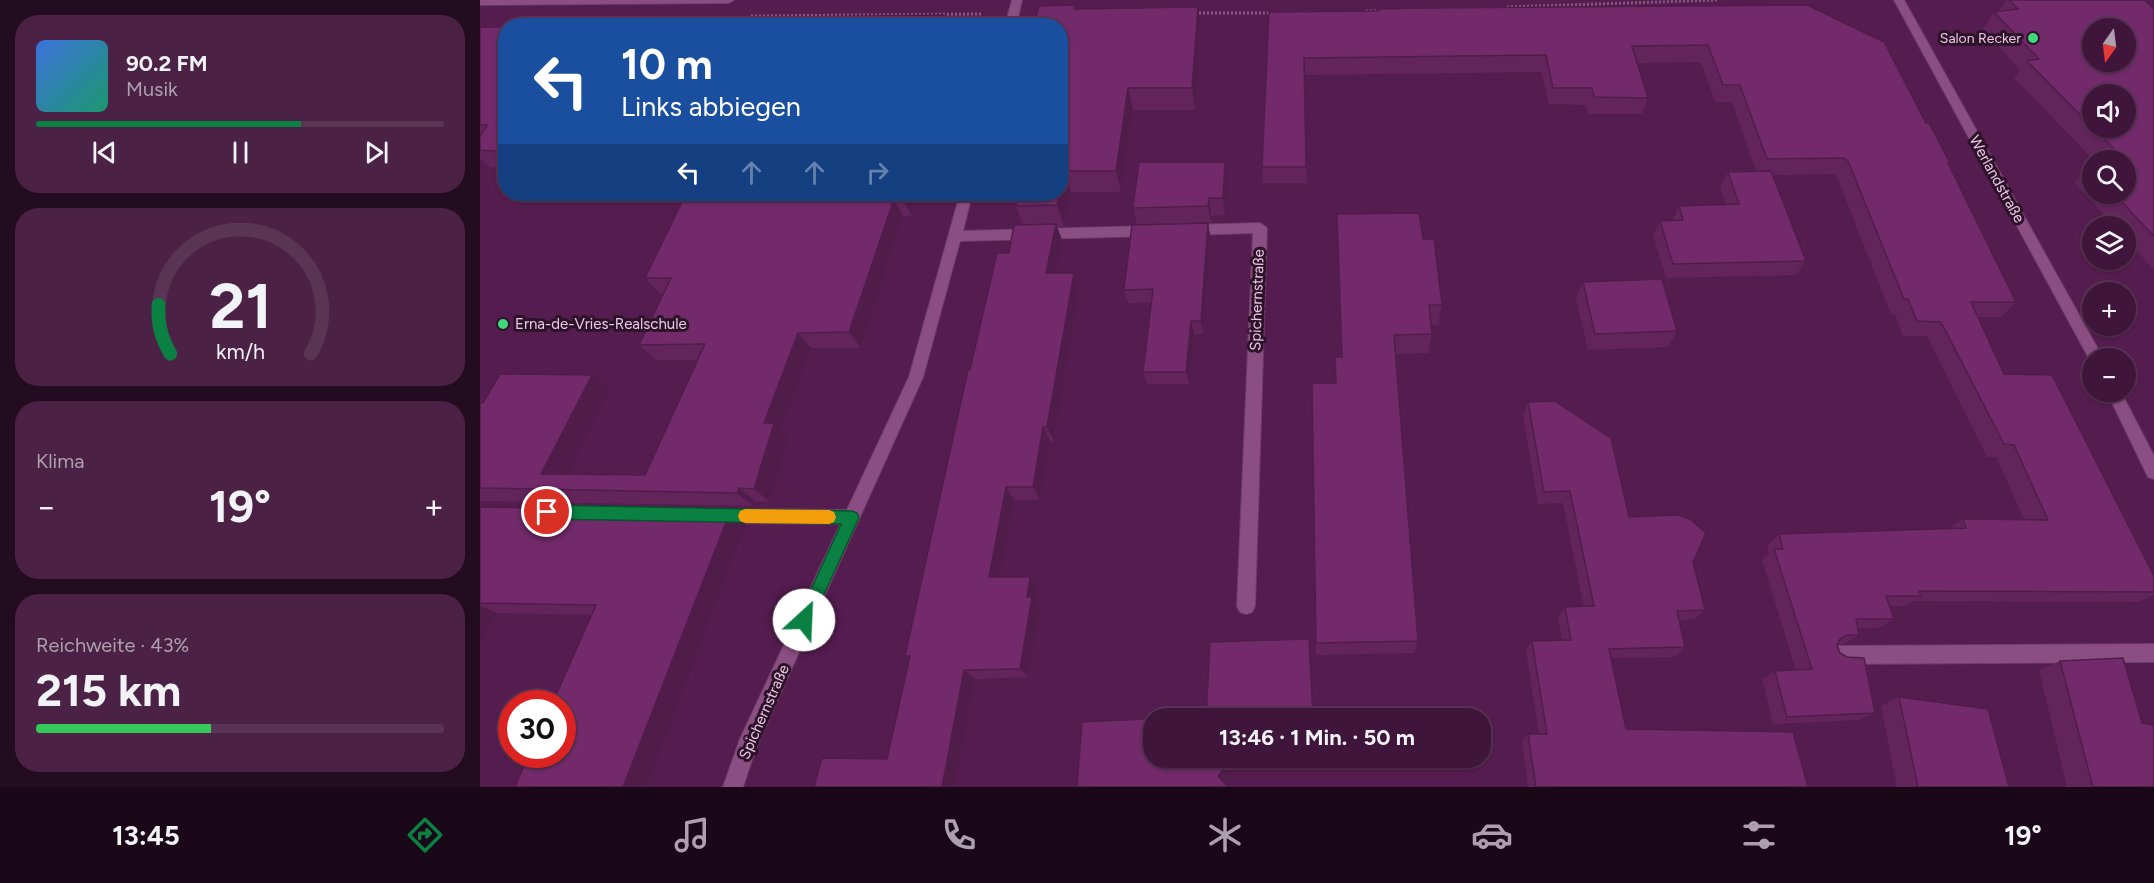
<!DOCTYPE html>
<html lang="de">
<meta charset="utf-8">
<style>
:root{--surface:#40153b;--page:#4b2246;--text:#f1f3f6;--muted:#ae9faf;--line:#593455;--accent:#0b8043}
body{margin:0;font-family:Figtree,sans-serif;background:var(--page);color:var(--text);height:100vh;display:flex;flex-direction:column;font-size:22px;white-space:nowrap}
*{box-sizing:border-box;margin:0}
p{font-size:20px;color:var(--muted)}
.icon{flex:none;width:33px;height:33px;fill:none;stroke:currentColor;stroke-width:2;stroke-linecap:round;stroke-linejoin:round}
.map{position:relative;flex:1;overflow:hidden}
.drawer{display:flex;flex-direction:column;gap:15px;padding:15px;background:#230c20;width:480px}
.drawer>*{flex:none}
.banner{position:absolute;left:18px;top:18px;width:570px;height:183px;border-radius:24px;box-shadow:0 2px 4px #0004,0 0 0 2px var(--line);background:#1a4fa0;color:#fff;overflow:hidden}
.needle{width:39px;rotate:194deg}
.controls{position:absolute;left:1602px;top:18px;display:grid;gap:12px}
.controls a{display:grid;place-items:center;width:54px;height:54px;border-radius:50%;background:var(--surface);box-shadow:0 2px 4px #0004,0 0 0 2px var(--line);font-size:30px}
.speed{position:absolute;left:18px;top:690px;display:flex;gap:12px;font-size:30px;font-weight:700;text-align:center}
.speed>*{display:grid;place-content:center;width:78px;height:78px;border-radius:50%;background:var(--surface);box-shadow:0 2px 4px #0004,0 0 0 2px var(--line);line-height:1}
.speed .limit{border:9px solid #d22;background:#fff;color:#111}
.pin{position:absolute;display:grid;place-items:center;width:51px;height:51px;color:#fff;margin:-26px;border:3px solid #fff;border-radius:50%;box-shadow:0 2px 6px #0007}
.me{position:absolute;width:66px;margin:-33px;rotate:25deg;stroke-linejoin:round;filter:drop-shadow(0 0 4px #0008)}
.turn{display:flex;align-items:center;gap:21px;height:126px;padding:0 24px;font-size:27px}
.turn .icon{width:78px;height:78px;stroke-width:2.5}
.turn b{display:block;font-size:42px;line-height:51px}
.lanes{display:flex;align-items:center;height:57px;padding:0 24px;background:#0003;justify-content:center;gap:30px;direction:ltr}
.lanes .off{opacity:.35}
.big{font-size:45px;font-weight:700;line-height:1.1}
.drawer .tile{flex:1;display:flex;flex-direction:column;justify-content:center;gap:9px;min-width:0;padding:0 21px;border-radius:24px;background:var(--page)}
.drawer .dial{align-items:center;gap:0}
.dial svg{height:156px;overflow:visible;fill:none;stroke:var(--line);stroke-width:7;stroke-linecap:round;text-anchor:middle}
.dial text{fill:var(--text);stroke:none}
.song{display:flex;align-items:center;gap:18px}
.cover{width:72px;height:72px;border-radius:9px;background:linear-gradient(135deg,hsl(220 70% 55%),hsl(160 70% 35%))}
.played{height:6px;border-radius:3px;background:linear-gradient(90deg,var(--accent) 65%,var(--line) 65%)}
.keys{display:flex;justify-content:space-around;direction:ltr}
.heat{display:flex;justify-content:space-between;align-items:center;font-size:33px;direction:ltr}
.charge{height:9px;border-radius:4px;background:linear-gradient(90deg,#34c759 43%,var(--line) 0)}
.trip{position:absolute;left:663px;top:708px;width:348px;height:60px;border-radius:24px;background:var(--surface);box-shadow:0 2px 4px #0004,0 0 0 2px var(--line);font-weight:700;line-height:60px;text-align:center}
.tab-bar{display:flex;height:96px;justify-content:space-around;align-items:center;background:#1a0818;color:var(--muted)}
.tab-bar .icon{width:42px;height:42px}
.tab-bar .active{color:var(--accent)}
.tab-bar b{font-size:27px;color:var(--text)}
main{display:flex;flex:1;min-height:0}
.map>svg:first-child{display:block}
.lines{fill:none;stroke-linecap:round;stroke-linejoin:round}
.service-casing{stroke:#6e3c69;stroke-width:2}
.minor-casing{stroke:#6e3c69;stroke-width:2}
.tertiary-casing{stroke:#6e3c69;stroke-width:2}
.path{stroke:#885782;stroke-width:3;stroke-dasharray:2 2;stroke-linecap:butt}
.service{fill:#8b4e83;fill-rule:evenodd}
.minor{fill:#8b4e83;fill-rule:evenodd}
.tertiary{fill:#8b4e83;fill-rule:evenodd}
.wall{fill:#63245c}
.shaded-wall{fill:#501d4b}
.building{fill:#732a6b;stroke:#501d4b;stroke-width:1.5;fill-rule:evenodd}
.route{fill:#0b8043;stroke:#07532c;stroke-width:1.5}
.slow{fill:#f59e0b}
.poi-dot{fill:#41d77c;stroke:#2d1329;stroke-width:2}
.labels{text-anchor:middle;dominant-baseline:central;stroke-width:6;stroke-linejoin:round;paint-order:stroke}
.far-poi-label{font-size:14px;fill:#ecc9e6;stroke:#2d1329;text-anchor:end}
.street-label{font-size:15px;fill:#ecc9e6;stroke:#2d1329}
.poi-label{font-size:15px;fill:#ecc9e6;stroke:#2d1329;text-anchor:start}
</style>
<main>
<section class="drawer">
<div class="tile">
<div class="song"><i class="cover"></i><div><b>90.2 FM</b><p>Musik</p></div></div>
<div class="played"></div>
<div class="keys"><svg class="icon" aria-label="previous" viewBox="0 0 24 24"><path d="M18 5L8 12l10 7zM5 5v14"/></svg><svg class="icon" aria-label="pause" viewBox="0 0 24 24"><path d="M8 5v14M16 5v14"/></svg><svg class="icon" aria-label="next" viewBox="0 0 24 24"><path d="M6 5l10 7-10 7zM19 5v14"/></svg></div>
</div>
<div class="tile dial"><svg viewBox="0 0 100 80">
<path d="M14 69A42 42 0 1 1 86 69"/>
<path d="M14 69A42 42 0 0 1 8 44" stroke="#0b8043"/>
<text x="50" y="56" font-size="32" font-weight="700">21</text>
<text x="50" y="72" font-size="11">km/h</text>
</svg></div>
<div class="tile"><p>Klima</p>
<div class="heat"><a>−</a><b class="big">19°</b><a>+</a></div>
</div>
<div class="tile"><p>Reichweite · 43%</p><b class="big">215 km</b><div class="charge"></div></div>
</section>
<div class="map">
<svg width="1674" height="787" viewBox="0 0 1674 787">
<rect width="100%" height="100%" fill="#551c4f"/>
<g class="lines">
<g class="service-casing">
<g id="service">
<path d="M 237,509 L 372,510 L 378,512 L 380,517 L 378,522 L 372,524 L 237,523 L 231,521 L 229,516 L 231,511 Z"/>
<path d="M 1674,644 L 1674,662 L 1353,664 L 1347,661 L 1344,655 L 1347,649 L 1353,646 Z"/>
</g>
</g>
<g class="minor-casing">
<g id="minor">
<path d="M 532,0 L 542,0 L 536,26 L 525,26 Z"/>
<path d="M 1414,0 L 1424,0 L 1623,358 L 1612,358 L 1611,362 Z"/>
<path d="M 480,194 L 492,194 L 483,231 L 670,226 L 677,231 L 670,236 L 480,241 L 443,377 L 276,748 L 263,787 L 243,787 L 260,739 L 429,377 Z"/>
<path d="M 780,223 L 787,228 L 775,606 L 772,612 L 766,614 L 760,612 L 757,606 L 773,233 L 709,235 L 702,230 L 709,225 Z"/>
<path d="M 1627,392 L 1641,392 L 1674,456 L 1674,479 L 1668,477 Z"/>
</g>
</g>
<g class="tertiary-casing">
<path id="tertiary" d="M 0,0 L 254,0 L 249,3 L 0,5 Z"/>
</g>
<g class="path">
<path d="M 1027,7 L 1238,0"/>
<path d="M 886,11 L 902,11"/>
<path d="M 715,13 L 791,13"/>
<path d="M 271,16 L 503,14"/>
</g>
<use href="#service" class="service"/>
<use href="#minor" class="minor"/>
<use href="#tertiary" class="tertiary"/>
</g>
<g class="wall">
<path d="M 1527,0 L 1664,0 L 1674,9 L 1674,270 L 1646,239 L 1646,226 L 1634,226 L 1594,182 L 1609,167 L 1612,166 L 1612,194 L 1646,194 L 1646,160 L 1614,160 L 1534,78 L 1540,70 L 1503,29 L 1514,12 L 1518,12 Z"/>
<path d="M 595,5 L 596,9 L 721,29 L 715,110 L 653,110 L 641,192 L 591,192 L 584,226 L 577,227 L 582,240 L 575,273 L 599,289 L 574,441 L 570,441 L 560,500 L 534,500 L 520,577 L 558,588 L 556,602 L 560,608 L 549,677 L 495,679 L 475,787 L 334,787 L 407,759 L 430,659 L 425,656 L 490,370 L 529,253 L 543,225 L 536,206 L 580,194 Z"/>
<path d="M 1327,5 L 1446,123 L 1470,163 L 1469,164 L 1536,302 L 1521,317 L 1498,317 L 1524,374 L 1674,576 L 1674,595 L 1659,602 L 1432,601 L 1424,606 L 1409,606 L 1414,619 L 1398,628 L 1378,628 L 1379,635 L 1364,644 L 1357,644 L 1357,645 L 1360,653 L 1395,713 L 1379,720 L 1293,724 L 1282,679 L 1295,671 L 1316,670 L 1282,560 L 1289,554 L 1287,546 L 1299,534 L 1469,528 L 1483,519 L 1544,519 L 1516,457 L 1507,457 L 1447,336 L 1423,336 L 1415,314 L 1411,314 L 1357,177 L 1354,174 L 1293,175 L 1326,261 L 1316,275 L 1186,278 L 1173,235 L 1180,221 L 1192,221 L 1199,206 L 1246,205 L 1240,186 L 1248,172 L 1276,171 L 1252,102 L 1235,102 L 1221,62 L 1157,63 L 1168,98 L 1162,114 L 1108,114 L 1106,105 L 1069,104 L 1061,72 L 824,75 L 827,183 L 783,183 L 782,167 L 789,12 Z"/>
<path d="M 0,27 L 26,27 L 26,168 L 10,167 L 0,158 Z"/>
<path d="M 745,162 L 747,179 L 745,215 L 731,216 L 731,223 L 728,223 L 730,236 L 723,334 L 714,334 L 709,384 L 667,384 L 663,372 L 672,302 L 648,303 L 644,290 L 657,224 L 653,208 Z"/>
<path d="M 206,194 L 439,194 L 432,216 L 423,216 L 381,348 L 331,348 L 301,430 L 309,437 L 290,502 L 275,501 L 273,506 L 0,501 L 0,403 L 130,390 L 88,474 L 165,475 L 218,360 L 176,360 L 159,345 L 183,294 L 181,294 L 165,278 Z"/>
<path d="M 857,214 L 943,239 L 962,305 L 958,325 L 951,325 L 952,334 L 948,353 L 916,354 L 938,641 L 934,653 L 836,655 L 832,383 L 855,383 L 855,357 L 861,357 L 857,235 Z"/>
<path d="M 1103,282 L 1197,331 L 1188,347 L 1108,350 L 1096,298 Z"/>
<path d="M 1048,402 L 1149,517 L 1213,562 L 1225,610 L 1214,619 L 1199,620 L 1205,647 L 1195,657 L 1131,658 L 1146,729 L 1328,787 L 1048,787 L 1042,741 L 1048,734 L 1059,734 L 1046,650 L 1052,641 L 1082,641 L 1078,617 L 1085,607 L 1104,607 L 1083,503 L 1058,504 L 1043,416 Z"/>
<path d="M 0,507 L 250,512 L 266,524 L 167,787 L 35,787 L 112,615 L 17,613 L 0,647 Z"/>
<path d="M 1580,661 L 1662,723 L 1674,787 L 1587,787 L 1559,670 Z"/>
<path d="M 1419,697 L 1529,787 L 1417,787 L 1401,706 Z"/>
</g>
<g class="shaded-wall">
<path d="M 718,7 L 721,29 L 715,110 L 712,88 Z"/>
<path d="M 464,15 L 469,26 L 461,26 Z"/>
<path d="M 235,17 L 240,26 L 230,26 Z"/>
<path d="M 648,88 L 653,110 L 641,192 L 636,171 Z"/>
<path d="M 745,162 L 747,179 L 745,215 L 743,198 Z"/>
<path d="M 584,171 L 591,192 L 584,226 L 577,205 L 579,194 L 580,194 L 580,188 Z"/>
<path d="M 424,194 L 439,194 L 432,216 L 422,199 Z"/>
<path d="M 729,198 L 731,216 L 731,223 L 728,206 Z"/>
<path d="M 414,199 L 423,216 L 381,348 L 369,332 Z"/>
<path d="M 728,223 L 730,236 L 723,334 L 721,321 Z"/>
<path d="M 576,224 L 582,240 L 572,289 L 566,273 Z"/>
<path d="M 594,273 L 599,289 L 574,441 L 567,427 Z"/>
<path d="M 711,321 L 714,334 L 709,384 L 706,372 Z"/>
<path d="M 318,333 L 331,348 L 301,430 L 309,437 L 290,502 L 274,489 L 284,423 Z"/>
<path d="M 112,375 L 130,390 L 82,487 L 61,474 Z"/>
<path d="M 563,427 L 570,441 L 560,500 L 553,487 Z"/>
<path d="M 526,487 L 534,500 L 518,588 L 509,577 Z"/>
<path d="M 259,488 L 275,501 L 273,506 L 257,493 Z"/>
<path d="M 250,512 L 266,524 L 167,787 L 143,787 Z"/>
<path d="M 550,577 L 558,588 L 556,602 L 560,608 L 549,677 L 540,669 L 547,597 Z"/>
<path d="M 0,606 L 17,613 L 0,647 Z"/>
<path d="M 484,670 L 495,679 L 475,787 L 462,787 Z"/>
<path d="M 749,762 L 752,769 L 741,782 L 738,776 Z"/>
</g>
<g class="building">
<path d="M 1529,0 L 1664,0 L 1674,9 L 1674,236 L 1634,194 L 1646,194 L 1646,160 L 1644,160 L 1645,160 L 1613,128 L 1646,128 L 1646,94 L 1612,94 L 1612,127 L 1547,61 L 1559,59 L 1514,12 L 1538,9 ZM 1612,28 L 1646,28 L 1646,62 L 1612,62 Z"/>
<path d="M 595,5 L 594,9 L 718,7 L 712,88 L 648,88 L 636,171 L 584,171 L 580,188 L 580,26 L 554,26 L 559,6 Z"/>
<path d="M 1327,5 L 1404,42 L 1446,123 L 1449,123 L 1470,163 L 1468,163 L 1536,302 L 1491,302 L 1524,374 L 1572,375 L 1674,576 L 1674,592 L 1439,591 L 1441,596 L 1406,596 L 1414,619 L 1376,619 L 1379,635 L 1367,635 L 1360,639 L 1357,645 L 1360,653 L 1367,657 L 1384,658 L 1395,713 L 1307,717 L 1295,671 L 1332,669 L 1294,549 L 1303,549 L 1299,534 L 1486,528 L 1483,519 L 1568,520 L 1534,445 L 1524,444 L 1461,322 L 1437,321 L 1428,299 L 1424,299 L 1368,161 L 1364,158 L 1287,159 L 1260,85 L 1243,85 L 1228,45 L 1152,46 L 1168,98 L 1114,97 L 1112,88 L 1073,88 L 1066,55 L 824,58 L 826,167 L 782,167 L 789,12 L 899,11 L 899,9 L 937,8 Z"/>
<path d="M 464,15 L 461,26 L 315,26 L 319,17 Z"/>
<path d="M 235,17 L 230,26 L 101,26 L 105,25 L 110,18 Z"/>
<path d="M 0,27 L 26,27 L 26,152 L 0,150 L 0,136 L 7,125 L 0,125 Z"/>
<path d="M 659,162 L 745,162 L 743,198 L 729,198 L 728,206 L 653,208 Z"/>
<path d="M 1291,171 L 1326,261 L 1193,264 L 1180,221 L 1203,220 L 1199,206 L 1259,204 L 1248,172 Z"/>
<path d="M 206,194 L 424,194 L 422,199 L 414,199 L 369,332 L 318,333 L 284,423 L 294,423 L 274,489 L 259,488 L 257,493 L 0,488 L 0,403 L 3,403 L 20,374 L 112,375 L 61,474 L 165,475 L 225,344 L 159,345 L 191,278 L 165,278 Z"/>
<path d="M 538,194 L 579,194 L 577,205 L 536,206 Z"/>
<path d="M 939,213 L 943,239 L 954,239 L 962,305 L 949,305 L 952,334 L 914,335 L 938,641 L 836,643 L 832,383 L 856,383 L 855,357 L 862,357 L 857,214 Z"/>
<path d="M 728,223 L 721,321 L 711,321 L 706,372 L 663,372 L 673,289 L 644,290 L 652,225 Z"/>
<path d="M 576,224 L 566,273 L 594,273 L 567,427 L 563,427 L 553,487 L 526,487 L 509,577 L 550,577 L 547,597 L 552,597 L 540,669 L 484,670 L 462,787 L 334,787 L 342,758 L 407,759 L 430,656 L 425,656 L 488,370 L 490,370 L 517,253 L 529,253 L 534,225 Z"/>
<path d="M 1182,279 L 1197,331 L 1115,334 L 1103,282 Z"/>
<path d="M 1075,401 L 1131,438 L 1149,517 L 1198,515 L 1210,519 L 1226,533 L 1213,562 L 1225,610 L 1197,611 L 1205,647 L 1129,649 L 1146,729 L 1313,732 L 1328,787 L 1056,787 L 1048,734 L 1067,734 L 1052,641 L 1091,640 L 1085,607 L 1114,606 L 1090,491 L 1064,492 L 1048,402 Z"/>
<path d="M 0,507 L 250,512 L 143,787 L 35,787 L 49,754 L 82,754 L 82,704 L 72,704 L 116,605 L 0,603 Z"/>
<path d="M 829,639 L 833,718 L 726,718 L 730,642 Z"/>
<path d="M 1643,658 L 1662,723 L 1674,725 L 1674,787 L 1613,787 L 1580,661 Z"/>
<path d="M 1419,697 L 1508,709 L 1529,787 L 1438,787 Z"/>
<path d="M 706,717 L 708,718 L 674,718 L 674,758 L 745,758 L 749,762 L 738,776 L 748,787 L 597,787 L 602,722 Z"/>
</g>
<path class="route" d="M 67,505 L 372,511 L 377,513 L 379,518 L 330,625 L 324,628 L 319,625 L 317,620 L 361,524 L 67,519 L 61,517 L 59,512 L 61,507 Z"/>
<path class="slow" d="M 265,509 L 349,510 L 354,512 L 356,517 L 354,522 L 349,524 L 265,523 L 260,521 L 258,516 L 260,511 Z"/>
<g class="poi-dot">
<circle cx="1553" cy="38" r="6"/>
<circle cx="23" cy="324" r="6"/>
</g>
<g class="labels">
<g class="far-poi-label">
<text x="1541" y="38">Salon Recker</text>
</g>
<g class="street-label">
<text transform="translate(1517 179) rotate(61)">Werlandstraße</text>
<text transform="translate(777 300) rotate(-88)">Spichernstraße</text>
<text transform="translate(284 712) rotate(-66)">Spichernstraße</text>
</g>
<g class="poi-label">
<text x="35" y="324">Erna-de-Vries-Realschule</text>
</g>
</g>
</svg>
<div class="controls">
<a><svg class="needle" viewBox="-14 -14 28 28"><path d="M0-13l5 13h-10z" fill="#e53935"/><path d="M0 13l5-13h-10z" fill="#ae9faf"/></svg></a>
<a><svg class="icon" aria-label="sound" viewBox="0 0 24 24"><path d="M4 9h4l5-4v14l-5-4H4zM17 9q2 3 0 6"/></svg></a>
<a><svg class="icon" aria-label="search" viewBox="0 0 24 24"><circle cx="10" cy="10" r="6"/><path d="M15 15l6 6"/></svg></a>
<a><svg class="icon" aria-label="layers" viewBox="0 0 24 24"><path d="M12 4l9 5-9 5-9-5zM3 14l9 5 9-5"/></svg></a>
<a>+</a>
<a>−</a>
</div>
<div class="speed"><div class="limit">30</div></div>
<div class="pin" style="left:67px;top:512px;background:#d93025"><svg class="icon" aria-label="arrive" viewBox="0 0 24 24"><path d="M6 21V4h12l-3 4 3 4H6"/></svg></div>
<svg class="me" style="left:324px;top:620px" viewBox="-20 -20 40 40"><circle r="19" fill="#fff"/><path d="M0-13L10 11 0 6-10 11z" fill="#0b8043"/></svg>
<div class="trip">13:46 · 1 Min. · 50 m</div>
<div class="banner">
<div class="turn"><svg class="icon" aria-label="left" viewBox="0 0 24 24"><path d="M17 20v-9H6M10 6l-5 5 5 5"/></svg><div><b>10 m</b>Links abbiegen</div></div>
<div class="lanes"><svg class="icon" aria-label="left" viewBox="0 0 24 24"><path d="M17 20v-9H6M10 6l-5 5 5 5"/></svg><svg class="icon off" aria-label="ahead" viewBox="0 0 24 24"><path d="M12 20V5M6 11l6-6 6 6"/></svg><svg class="icon off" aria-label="ahead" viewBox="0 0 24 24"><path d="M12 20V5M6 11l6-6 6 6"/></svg><svg class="icon off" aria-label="right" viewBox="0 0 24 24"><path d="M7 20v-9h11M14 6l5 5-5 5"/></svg></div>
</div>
</div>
</main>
<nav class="tab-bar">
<b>13:45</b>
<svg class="icon active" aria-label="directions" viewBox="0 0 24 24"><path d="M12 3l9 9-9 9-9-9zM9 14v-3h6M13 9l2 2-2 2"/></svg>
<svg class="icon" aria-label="music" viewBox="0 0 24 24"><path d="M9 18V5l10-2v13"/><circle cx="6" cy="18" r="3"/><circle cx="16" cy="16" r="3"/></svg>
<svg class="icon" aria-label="phone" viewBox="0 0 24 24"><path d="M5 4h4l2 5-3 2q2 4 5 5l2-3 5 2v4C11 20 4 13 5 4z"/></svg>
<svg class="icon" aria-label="climate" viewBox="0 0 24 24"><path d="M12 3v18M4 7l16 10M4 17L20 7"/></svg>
<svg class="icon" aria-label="car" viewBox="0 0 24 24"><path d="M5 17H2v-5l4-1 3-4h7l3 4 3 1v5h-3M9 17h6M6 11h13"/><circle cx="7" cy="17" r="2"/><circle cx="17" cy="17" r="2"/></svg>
<svg class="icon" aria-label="filters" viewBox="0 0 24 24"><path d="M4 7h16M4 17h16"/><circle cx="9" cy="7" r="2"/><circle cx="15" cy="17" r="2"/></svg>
<b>19°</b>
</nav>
